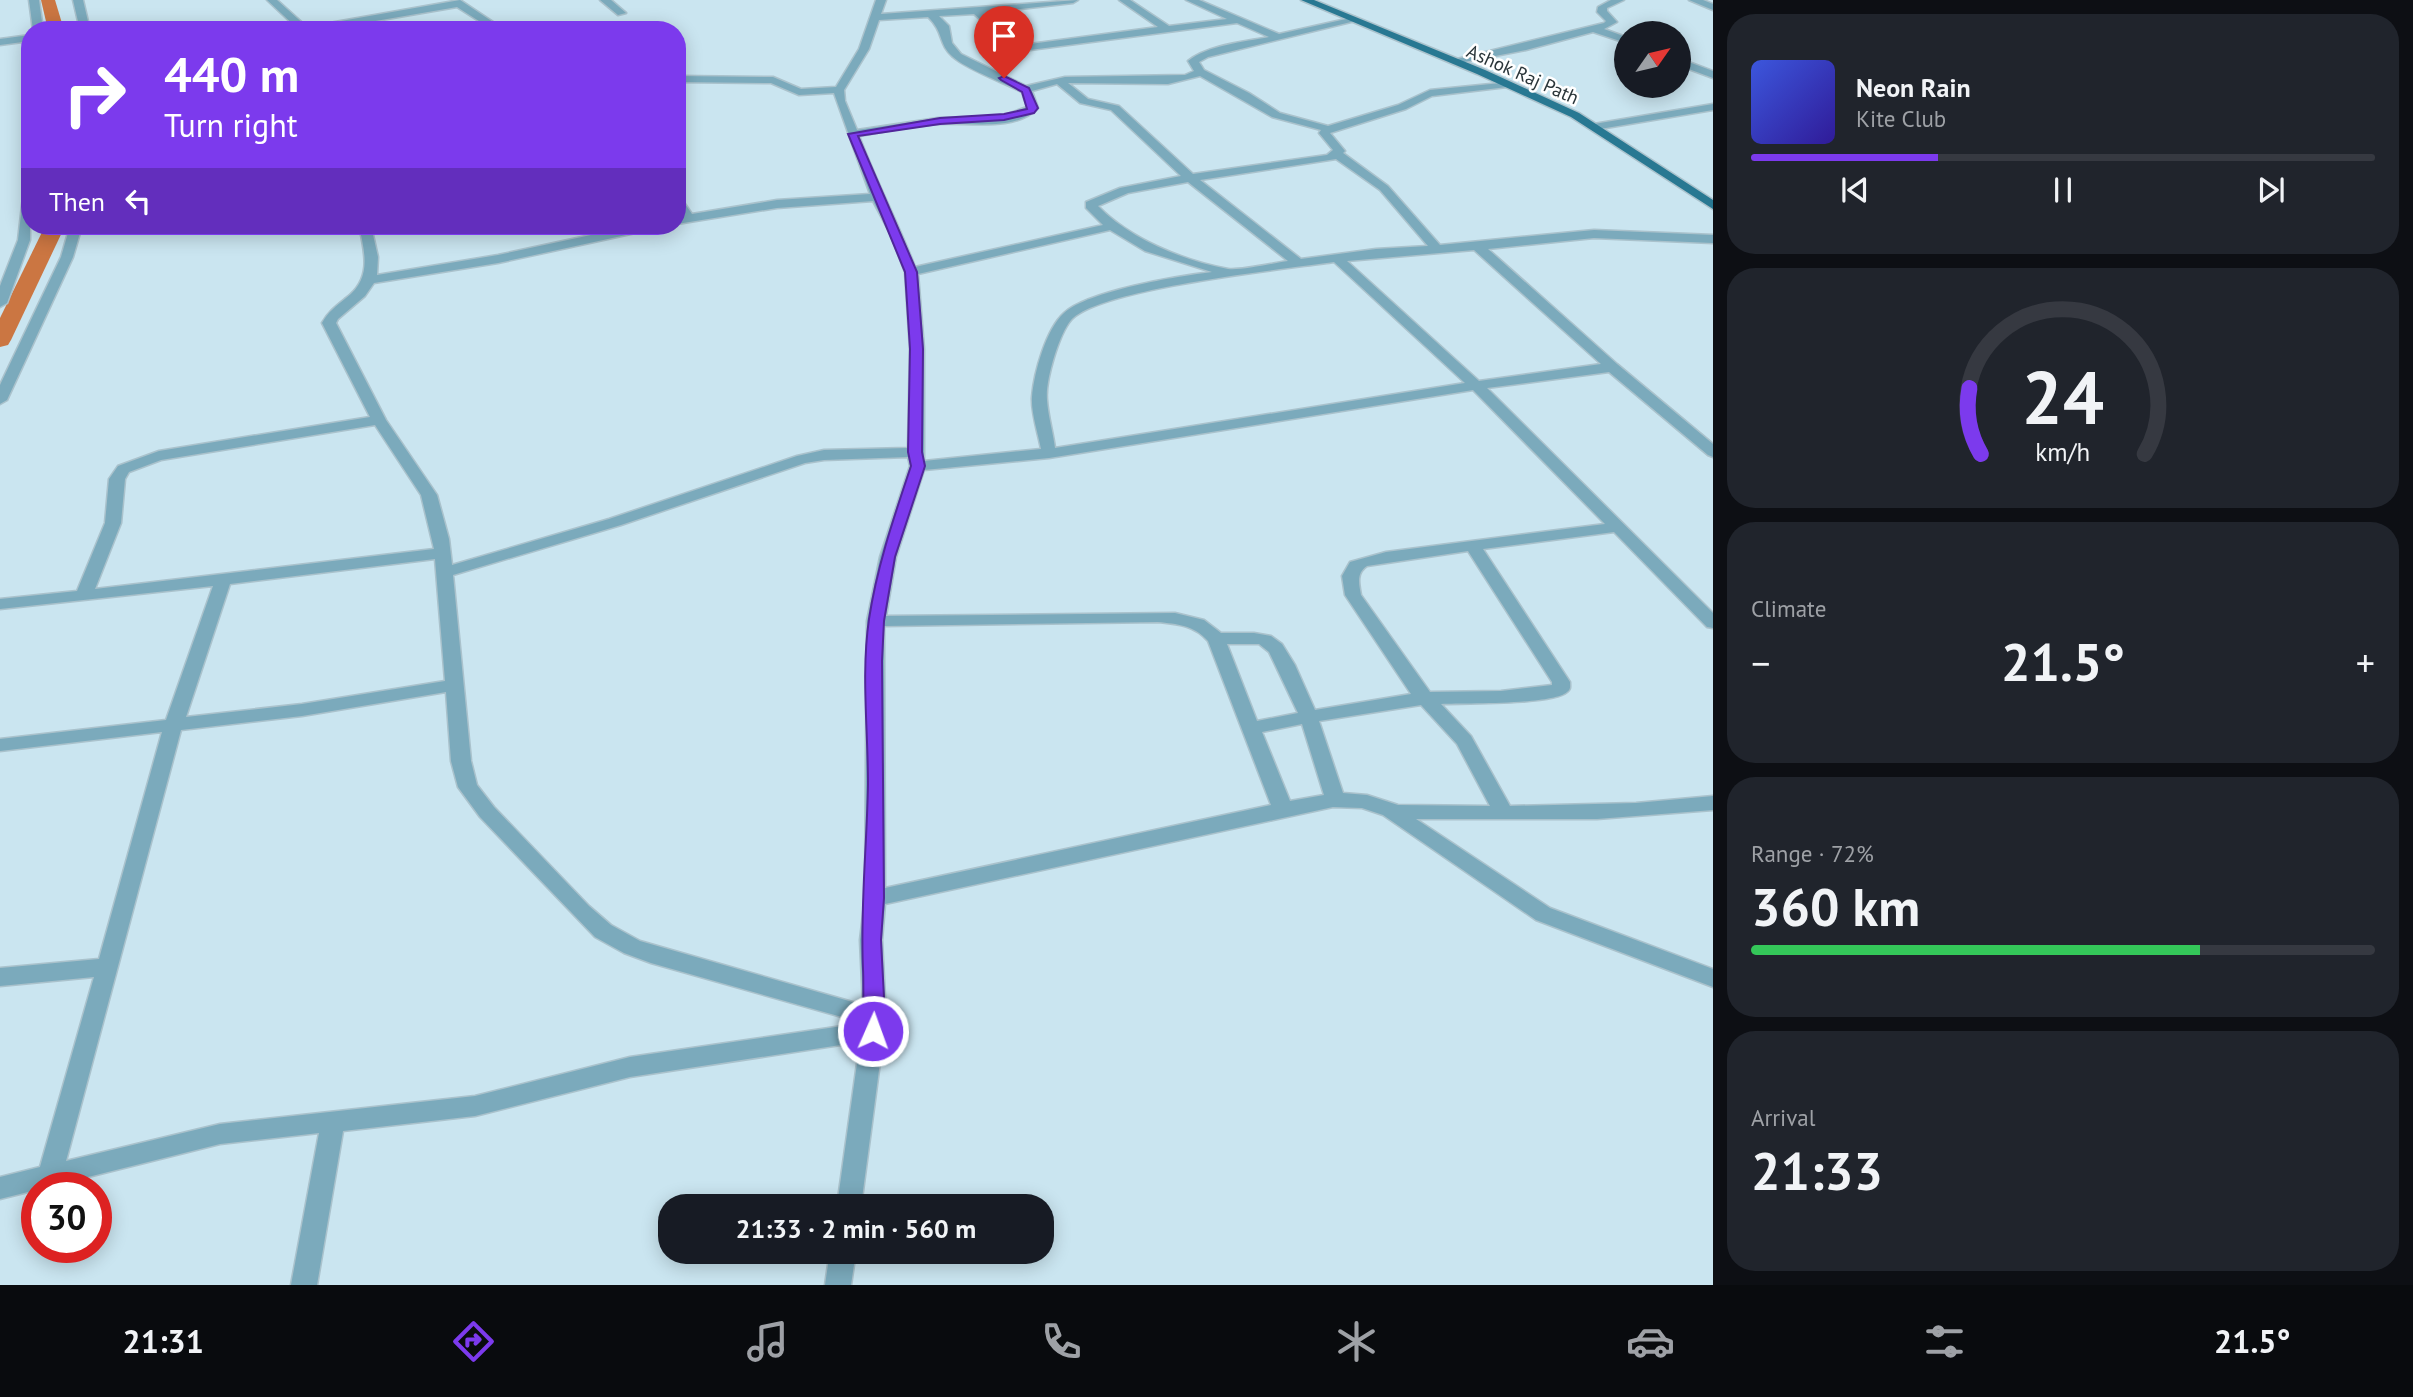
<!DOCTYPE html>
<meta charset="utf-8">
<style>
:root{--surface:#171b24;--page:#20242c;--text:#f1f3f6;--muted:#9ea1a6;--line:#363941;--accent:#7c3aed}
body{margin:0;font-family:"PT Sans",sans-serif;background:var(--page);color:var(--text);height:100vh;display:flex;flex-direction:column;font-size:26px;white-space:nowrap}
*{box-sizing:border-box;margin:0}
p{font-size:23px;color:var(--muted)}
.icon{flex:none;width:38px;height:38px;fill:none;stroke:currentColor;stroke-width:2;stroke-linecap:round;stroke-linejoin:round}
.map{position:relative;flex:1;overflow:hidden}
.panel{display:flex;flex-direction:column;gap:14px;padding:14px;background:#0d0f14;width:700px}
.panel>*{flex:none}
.hud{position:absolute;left:21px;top:21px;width:665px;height:214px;border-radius:28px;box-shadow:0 4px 18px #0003;background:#7c3aed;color:#fff;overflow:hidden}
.needle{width:46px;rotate:56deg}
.tools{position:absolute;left:1614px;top:21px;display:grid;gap:14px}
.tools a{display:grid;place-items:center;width:77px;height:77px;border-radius:50%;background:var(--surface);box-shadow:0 4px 18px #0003;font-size:35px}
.speed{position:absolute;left:21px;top:1172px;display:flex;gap:14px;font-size:35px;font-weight:700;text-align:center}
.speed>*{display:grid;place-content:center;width:91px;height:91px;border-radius:50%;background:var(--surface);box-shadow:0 4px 18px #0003;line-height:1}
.speed .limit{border:10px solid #d22;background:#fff;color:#111}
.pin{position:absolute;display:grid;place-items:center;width:60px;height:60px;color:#fff;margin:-72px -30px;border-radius:50% 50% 50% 0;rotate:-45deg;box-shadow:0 0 7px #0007}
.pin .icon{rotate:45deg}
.me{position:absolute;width:77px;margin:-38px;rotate:2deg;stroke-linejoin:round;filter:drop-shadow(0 0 5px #0008)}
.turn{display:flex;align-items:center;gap:24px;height:147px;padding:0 28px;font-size:32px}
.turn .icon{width:91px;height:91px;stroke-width:2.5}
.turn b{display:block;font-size:49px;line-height:60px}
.then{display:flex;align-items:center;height:66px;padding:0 28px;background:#0003;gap:14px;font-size:26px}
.big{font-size:52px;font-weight:700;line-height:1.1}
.panel .card{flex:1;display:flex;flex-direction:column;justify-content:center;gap:10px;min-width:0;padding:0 24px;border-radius:28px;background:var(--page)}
.panel .dial{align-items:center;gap:0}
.dial svg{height:182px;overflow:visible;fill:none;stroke:var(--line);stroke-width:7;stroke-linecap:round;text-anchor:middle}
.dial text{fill:var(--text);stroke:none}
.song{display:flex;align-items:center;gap:21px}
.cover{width:84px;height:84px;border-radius:10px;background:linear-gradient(135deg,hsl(230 70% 55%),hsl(250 70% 35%))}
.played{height:7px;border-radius:4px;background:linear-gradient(90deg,var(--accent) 30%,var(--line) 30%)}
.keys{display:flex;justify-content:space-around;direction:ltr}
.heat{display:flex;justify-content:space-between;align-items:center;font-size:38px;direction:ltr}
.charge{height:10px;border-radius:5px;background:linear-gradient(90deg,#34c759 72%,var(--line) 0)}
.trip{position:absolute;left:658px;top:1194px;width:396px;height:70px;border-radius:28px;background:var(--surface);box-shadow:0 4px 18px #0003;font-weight:700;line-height:70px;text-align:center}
.tabs{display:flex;height:112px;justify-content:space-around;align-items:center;background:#090b0e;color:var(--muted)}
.tabs .icon{width:49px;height:49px}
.tabs .selected{color:var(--accent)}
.tabs b{font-size:32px;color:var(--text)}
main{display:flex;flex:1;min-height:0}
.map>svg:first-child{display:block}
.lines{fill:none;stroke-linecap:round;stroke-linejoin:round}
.canal{fill:#cb7642;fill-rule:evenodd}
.minor-casing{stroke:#aac2cc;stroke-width:3}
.primary-casing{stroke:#aac2cc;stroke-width:3}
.minor{fill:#7baabc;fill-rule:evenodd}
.primary{fill:#287892;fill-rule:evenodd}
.route{fill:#7c3aed;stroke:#51269a;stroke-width:2}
.labels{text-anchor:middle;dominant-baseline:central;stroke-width:5;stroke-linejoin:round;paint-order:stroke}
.far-street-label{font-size:19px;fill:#2b363a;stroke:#fff}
</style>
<main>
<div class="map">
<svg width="1713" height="1285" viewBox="0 0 1713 1285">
<rect width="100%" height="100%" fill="#cae5f0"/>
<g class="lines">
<g class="canal">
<path d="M 41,0 L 55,0 L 64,30 L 48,30 Z"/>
<path d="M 45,226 L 65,226 L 11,340 L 8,345 L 0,347 L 0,318 Z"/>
</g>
<g class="minor-casing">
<g id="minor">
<path d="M 29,0 L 39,0 L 43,30 L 33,30 Z"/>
<path d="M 73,0 L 83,0 L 90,30 L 80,30 Z"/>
<path d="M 267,0 L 277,0 L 307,27 L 460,0 L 505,30 L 493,30 L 457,7 L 323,30 L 299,30 Z"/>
<path d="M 600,0 L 611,0 L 626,13 L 618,15 Z"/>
<path d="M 876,0 L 886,0 L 881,14 L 1078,0 L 1073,3 L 984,13 L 1011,36 L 1030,44 L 1158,27 L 1119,0 L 1130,0 L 1169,26 L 1227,19 L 1186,0 L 1199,0 L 1279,34 L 1355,17 L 1355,21 L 1208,57 L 1199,62 L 1204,70 L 1249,93 L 1280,113 L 1328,126 L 1398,105 L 1430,90 L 1511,82 L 1511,86 L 1507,87 L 1432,96 L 1406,109 L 1330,133 L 1345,151 L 1343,153 L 1388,186 L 1440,245 L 1594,230 L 1713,235 L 1713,243 L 1594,238 L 1488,249 L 1617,364 L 1713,444 L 1713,457 L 1708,455 L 1609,372 L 1487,388 L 1713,613 L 1713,628 L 1707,627 L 1614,532 L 1483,549 L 1570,682 C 1570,687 1571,689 1567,692 C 1553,705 1463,703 1441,704 L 1471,736 L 1510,806 L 1636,803 L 1713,796 L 1713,810 L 1597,819 L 1416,819 L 1550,908 L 1713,969 L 1713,987 L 1536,920 L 1383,815 L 1362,808 L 1333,807 L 885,904 L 882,940 L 886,1017 L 861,1206 L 837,1206 L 860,1042 L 630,1077 L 475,1116 L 343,1131 L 317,1285 L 291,1285 L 319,1133 L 220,1144 L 0,1199 L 0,1177 L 40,1167 L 94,977 L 0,986 L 0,968 L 99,959 L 162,732 L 0,751 L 0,739 L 166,720 L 213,586 L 0,609 L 0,599 L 77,591 L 105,523 L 109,479 L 118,466 L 159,451 L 370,417 L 322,323 C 328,312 336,306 346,298 C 372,279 365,253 359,226 L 371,226 L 378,257 L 377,275 L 498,255 L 633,226 L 655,226 L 649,230 L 498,263 L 374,283 L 365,296 L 338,319 L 336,323 L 386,420 L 437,495 L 449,539 L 452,565 L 609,519 L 797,456 L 824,450 L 908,448 L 910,349 L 905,272 L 890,233 L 873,201 L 777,208 L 677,224 L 677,216 L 681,216 L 677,209 L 677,197 L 681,198 L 692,214 L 777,200 L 870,194 L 834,93 L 799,95 L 771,83 L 677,82 L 677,76 L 773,77 L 801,89 L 836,87 L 859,49 ZM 974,14 L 1004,40 L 1030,50 L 1237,23 L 1269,37 C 1244,42 1208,45 1188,61 L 1194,71 L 1185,75 L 1065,77 L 1026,86 L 961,54 L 952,43 L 949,26 L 939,16 ZM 928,17 C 944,32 938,44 953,57 C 966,69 1004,83 1022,92 L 1027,107 L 1002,116 L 938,118 L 857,130 L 845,101 L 844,90 L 869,49 L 879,20 ZM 1200,76 L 1272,117 L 1321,130 L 1319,133 L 1333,150 L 1327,155 L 1193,174 L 1119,106 L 1088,99 L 1068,83 L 1168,84 ZM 1057,84 L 1080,103 L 1111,110 L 1181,176 L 1120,188 L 1086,202 L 1086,208 L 1103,225 L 915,267 C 898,223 876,181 859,136 C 886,131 912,126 939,124 C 969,122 1015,132 1038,108 L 1032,91 ZM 1336,159 L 1380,190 L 1428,246 L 1376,249 L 1301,259 L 1200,180 ZM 1188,182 L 1288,261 C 1275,263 1239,271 1228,269 C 1184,261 1130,239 1098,206 L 1128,193 ZM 1110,230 L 1145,251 L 1212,272 C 1178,276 1088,291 1064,313 C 1046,329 1034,373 1032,397 C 1031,413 1038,433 1041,449 L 924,461 L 924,349 L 918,274 ZM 1474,250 L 1601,364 L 1479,381 L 1347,261 ZM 1334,262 L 1465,383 L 1055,448 C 1053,432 1048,416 1047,400 C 1045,381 1059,334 1071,320 C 1100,288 1286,269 1334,262 ZM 1473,390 L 1605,524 L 1386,552 L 1350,562 L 1342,576 L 1345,595 L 1411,694 L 1315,710 L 1295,665 L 1282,644 L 1271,636 L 1254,633 L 1221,633 L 1204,620 L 1175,613 L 886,616 L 896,557 L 924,470 L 1049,458 ZM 375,425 L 421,495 L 434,549 L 95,589 L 121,523 L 125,479 L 129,472 L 161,460 ZM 908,457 L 910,466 L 880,557 L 867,621 L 865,898 L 860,940 L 863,1005 L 640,941 L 611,925 L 589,906 L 494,807 L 477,785 L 471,761 L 453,575 L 621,525 L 805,463 L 824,460 ZM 1468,551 L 1552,682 L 1552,685 L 1501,691 L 1430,692 L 1361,595 C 1359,584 1356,573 1367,566 ZM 435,559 L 445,681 L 302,704 L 186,717 L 230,584 ZM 1158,622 C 1177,624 1194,625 1208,641 L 1271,805 L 885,888 L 884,626 ZM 1227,644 L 1259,644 L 1269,652 L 1298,713 L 1257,721 ZM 446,692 L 451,761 L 458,787 L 480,817 L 595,937 L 624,953 L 651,963 L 863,1023 L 630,1057 L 475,1096 L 220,1124 L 66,1161 L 181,730 L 302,716 ZM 1421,705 L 1457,744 L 1490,806 L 1398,805 L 1367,795 L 1343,793 L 1319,721 ZM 1302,724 L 1324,795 L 1290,801 L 1262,732 Z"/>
<path d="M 1611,0 L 1624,0 L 1607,8 L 1607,11 L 1617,22 L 1604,29 L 1626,37 L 1626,43 L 1593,32 L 1526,50 L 1454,64 L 1449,61 L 1604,23 L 1606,21 L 1597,12 L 1598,7 Z"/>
<path d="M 1689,0 L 1703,0 L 1713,4 L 1713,10 Z"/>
<path d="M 30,35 L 30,41 L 0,45 L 0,39 Z"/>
<path d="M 1678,58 L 1713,71 L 1713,78 L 1678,65 Z"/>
<path d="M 1713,104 L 1713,110 L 1594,130 L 1589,127 L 1594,124 Z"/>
<path d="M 30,186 L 30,240 L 7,303 L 0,307 L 0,286 L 18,240 L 24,189 Z"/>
<path d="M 70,226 L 82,226 L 73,257 L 7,400 L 0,404 L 0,385 L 61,257 Z"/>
<path d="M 830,1251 L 856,1251 L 851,1285 L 825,1285 Z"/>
</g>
</g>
<g class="primary-casing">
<path id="primary" d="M 1301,0 L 1314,0 L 1485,70 L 1579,113 L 1713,200 L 1713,209 L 1571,117 L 1477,74 Z"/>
</g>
<use href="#minor" class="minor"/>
<use href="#primary" class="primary"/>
</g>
<path class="route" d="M 1004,76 L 1029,88 L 1038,108 L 1034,113 L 1004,120 L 940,124 L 858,136 L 917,272 L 923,349 L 922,452 L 925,466 L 895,557 L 884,621 L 882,661 L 884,898 L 881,940 L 885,1017 L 881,1037 L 873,1040 L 866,1037 C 862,1029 864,983 863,969 C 860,908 867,845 868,784 C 868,729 861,673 869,619 C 877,566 894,517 911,466 L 908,452 L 910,349 L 905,272 L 848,134 L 940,118 L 1004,114 L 1027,109 L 1022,92 L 1001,80 L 999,78 Z"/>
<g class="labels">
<g class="far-street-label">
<text transform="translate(1523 74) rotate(24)">Ashok Raj Path</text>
</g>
</g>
</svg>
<div class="tools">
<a><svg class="needle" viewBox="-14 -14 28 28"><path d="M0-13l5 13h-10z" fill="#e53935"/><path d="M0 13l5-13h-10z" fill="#9ea1a6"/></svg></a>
</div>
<div class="speed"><div class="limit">30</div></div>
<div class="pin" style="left:1004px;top:78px;background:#d93025"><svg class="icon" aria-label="arrive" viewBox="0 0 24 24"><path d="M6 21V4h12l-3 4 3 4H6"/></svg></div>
<svg class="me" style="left:873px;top:1031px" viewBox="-20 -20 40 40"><circle r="17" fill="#7c3aed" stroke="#fff" stroke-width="3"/><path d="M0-11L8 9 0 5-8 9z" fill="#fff"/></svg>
<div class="trip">21:33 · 2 min · 560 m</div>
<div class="hud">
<div class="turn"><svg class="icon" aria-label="right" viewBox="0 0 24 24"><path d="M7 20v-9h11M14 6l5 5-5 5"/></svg><div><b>440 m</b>Turn right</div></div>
<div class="then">Then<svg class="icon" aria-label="left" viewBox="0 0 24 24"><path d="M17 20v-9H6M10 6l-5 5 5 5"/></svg></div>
</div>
</div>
<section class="panel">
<div class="card">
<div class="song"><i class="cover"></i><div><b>Neon Rain</b><p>Kite Club</p></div></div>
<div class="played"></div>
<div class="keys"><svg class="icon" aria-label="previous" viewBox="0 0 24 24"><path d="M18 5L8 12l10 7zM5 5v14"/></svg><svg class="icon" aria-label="pause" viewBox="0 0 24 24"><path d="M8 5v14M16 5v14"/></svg><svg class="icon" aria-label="next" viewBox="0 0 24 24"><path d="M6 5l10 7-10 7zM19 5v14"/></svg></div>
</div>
<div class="card dial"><svg viewBox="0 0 100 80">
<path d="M14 69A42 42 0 1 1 86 69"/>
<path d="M14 69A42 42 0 0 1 9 40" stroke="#7c3aed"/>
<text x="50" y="56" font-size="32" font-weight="700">24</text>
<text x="50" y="72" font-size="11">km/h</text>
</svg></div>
<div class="card"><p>Climate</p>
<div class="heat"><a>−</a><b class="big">21.5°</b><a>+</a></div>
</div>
<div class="card"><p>Range · 72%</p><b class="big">360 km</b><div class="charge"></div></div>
<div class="card"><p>Arrival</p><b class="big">21:33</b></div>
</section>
</main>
<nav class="tabs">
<b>21:31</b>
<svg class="icon selected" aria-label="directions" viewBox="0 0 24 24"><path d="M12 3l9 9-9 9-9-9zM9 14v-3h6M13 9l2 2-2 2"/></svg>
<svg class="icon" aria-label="music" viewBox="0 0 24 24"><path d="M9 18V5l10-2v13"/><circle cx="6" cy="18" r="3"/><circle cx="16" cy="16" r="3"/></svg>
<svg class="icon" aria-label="phone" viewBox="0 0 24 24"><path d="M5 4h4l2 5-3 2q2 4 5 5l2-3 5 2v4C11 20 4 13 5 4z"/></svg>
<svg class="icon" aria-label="climate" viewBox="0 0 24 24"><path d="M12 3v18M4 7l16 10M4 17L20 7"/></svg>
<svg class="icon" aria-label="car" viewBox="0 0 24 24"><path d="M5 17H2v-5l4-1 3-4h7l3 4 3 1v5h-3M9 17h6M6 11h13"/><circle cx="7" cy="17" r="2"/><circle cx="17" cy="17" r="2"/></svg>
<svg class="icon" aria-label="filters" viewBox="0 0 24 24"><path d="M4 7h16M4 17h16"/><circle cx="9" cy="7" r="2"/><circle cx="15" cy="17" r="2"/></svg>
<b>21.5°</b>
</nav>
